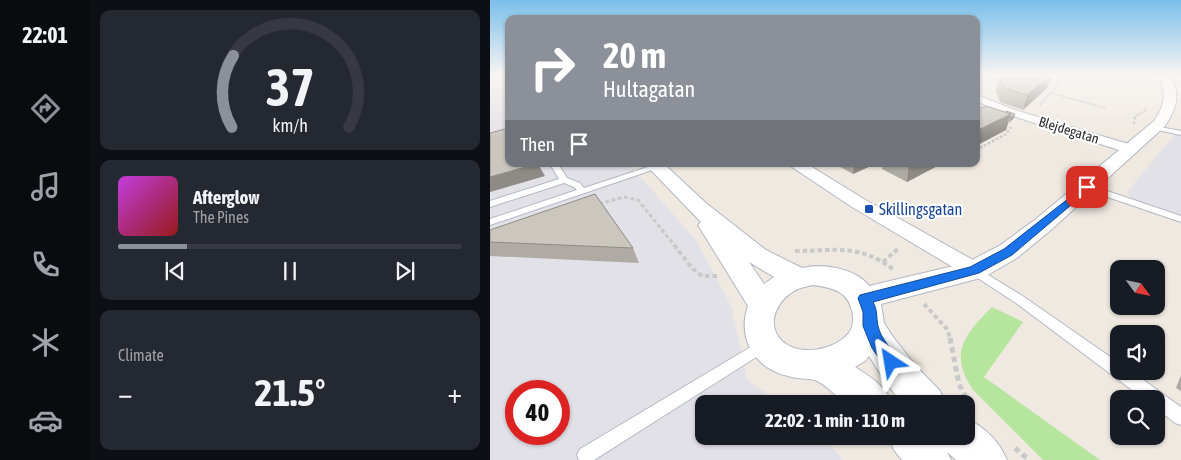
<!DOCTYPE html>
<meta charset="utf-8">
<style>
:root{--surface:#171b24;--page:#242831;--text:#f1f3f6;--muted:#9ea1a6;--line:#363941;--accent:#8c9099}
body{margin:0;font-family:"Asap Condensed",sans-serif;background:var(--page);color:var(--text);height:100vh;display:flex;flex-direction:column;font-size:19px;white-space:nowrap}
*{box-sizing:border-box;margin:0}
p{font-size:16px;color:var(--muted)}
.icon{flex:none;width:28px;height:28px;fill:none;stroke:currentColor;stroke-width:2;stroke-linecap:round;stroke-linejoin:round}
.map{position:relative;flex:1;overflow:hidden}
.drawer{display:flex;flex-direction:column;gap:10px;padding:10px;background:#0d0f14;width:400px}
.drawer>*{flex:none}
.hud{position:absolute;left:15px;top:15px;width:475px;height:152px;border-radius:10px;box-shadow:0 1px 4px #0004;background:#8c9099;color:#fff;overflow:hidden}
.needle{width:32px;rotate:123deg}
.fabs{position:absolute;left:620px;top:260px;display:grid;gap:10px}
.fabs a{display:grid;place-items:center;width:55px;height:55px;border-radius:10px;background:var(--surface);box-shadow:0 1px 4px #0004;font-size:25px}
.speed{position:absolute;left:15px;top:380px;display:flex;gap:10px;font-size:25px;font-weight:700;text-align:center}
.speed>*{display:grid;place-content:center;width:65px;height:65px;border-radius:50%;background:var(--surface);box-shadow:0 1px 4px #0004;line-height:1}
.speed .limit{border:8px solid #d22;background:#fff;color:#111}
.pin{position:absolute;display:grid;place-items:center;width:42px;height:42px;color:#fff;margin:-21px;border-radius:10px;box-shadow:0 2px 8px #0006}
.me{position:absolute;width:55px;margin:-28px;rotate:327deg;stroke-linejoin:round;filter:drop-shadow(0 0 4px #0008)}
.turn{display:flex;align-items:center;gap:18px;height:105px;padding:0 15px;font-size:22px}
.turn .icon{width:65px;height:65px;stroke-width:2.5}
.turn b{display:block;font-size:35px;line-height:42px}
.then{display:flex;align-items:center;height:48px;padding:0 15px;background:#0003;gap:10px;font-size:19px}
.big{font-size:38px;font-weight:700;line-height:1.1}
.drawer .tile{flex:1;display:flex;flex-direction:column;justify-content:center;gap:8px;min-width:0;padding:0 18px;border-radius:10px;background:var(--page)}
.drawer .dial{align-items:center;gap:0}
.dial svg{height:130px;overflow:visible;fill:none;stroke:var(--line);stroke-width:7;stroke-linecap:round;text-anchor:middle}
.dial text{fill:var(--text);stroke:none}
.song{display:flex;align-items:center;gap:15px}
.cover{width:60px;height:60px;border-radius:8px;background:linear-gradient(135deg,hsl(290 70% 55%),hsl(0 70% 35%))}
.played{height:5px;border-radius:2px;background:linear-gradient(90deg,var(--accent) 20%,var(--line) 20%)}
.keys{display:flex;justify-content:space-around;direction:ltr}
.heat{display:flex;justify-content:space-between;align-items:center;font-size:28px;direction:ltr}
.trip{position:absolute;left:205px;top:395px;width:280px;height:50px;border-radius:10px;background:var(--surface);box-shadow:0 1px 4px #0004;font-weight:700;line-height:50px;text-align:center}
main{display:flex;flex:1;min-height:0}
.menu{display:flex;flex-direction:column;width:90px;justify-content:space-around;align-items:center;background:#090b0e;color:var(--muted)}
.menu .icon{width:35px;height:35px}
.menu .selected{color:var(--accent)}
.menu b{font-size:22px;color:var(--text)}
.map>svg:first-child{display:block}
.industrial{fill:#e3e1e8;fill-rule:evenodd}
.green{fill:#b6e59e}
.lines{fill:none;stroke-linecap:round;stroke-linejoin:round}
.service-casing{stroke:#b4b7c1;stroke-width:2}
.minor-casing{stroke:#b4b7c1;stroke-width:2}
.tertiary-casing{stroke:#b4b7c1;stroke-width:2}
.path-far4{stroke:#c9c9c9;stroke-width:2;stroke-dasharray:2 1;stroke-linecap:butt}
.path-far3{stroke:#c9c9c9;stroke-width:2.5;stroke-dasharray:2.5 2;stroke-linecap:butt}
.path-far2{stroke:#c9c9c9;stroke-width:3;stroke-dasharray:4 2.5;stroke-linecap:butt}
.path-far1{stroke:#c9c9c9;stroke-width:4;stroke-dasharray:4.5 3;stroke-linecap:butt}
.path{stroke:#c9c9c9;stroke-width:5;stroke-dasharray:5.5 4;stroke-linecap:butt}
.service{fill:#fff;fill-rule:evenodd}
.minor{fill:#fff;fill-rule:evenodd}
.tertiary{fill:#fff;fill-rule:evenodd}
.wall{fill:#afaba4}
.shaded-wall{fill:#8e8b86}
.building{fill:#cbc7bf;stroke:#8e8b86}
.route{fill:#1a73e8;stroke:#114b97}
.transit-dot{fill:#1a4fb4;stroke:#fff;stroke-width:2}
.labels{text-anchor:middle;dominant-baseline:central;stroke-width:4.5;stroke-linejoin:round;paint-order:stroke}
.far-street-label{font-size:14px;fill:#2e2e2e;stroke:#fff}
.transit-label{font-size:16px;fill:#164399;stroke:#fff;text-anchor:start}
</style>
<main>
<nav class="menu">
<b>22:01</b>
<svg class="icon selected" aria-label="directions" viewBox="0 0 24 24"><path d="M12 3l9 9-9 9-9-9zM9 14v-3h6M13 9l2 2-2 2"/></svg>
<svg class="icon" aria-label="music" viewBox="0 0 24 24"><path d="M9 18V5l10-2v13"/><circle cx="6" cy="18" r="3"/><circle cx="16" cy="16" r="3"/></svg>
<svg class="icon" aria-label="phone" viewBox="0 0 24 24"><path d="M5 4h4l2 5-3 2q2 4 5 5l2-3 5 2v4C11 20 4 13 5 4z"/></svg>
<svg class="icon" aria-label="climate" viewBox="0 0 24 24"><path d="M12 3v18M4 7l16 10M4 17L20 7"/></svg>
<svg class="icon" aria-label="car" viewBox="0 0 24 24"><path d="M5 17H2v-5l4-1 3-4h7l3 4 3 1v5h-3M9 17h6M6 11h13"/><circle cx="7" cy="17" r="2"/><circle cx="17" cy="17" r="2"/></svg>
</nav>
<section class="drawer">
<div class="tile dial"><svg viewBox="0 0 100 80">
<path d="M14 69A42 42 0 1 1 86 69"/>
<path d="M14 69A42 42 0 0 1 15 25" stroke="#8c9099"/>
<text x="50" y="56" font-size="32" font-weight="700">37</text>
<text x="50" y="72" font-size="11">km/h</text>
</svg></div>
<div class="tile">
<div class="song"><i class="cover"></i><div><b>Afterglow</b><p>The Pines</p></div></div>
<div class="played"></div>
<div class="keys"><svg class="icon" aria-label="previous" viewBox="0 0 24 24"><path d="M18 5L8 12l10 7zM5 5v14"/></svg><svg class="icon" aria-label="pause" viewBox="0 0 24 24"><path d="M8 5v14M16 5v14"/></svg><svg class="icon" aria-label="next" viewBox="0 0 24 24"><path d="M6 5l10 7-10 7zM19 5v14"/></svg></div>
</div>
<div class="tile"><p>Climate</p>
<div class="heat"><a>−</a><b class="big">21.5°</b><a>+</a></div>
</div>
</section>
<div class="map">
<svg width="691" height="460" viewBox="0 0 691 460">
<rect width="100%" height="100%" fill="#efe9e1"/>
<g class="industrial">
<path d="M 0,75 L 19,75 L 19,164 L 139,164 L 206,240 L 242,308 L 257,380 L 280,396 L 296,404 L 214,404 L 214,436 L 333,436 L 353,460 L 0,460 ZM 26,391 L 69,391 L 69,434 L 26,434 Z"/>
<path d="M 691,127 L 691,216 L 642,199 L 637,192 Z"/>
</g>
<path class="green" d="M 502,307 L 533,322 L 494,377 L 610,460 L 553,460 L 483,390 C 458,353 475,334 502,307 Z"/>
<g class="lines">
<g class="service-casing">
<g id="service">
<path d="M 665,126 L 691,131 L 691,135 L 663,129 L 662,128 Z"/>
<path d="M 60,164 L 68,164 L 77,178 L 90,183 L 94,188 L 164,165 L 170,165 L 171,167 L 0,225 L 0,219 L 87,190 L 84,187 L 74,183 L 0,207 L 0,201 L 69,179 Z"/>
<path d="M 597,184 L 691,216 L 691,222 L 594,189 L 593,187 Z"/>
<path d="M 484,266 L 534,297 L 629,363 L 629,371 L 641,371 L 691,407 L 691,425 L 685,423 L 666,408 L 666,399 L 654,399 L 526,303 L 480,273 L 478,270 L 480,267 Z"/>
<path d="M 274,339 L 279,341 L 281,345 L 279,349 L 104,460 L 89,460 L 87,455 L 90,449 Z"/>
</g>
</g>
<g class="minor-casing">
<g id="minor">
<path d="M 490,96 L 525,110 L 645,146 L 647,149 L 640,153 L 635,152 L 517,114 L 486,101 L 486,97 Z"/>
<path d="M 300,164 L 317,164 L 374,199 L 492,265 L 495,270 L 492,275 L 484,277 L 476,275 L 362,207 L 302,167 Z"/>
</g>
</g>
<g class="tertiary-casing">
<g id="tertiary">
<path d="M 669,75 L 680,75 C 691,94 687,109 674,127 L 562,229 L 527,258 L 494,277 L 391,304 L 394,323 L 403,337 L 425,365 L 450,391 L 456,404 L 412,404 L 393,378 L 379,356 L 375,361 L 365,367 C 381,377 395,386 403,404 C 393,404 363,407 356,403 C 346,397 336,384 325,380 C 317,378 306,379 298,376 C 264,368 247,338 258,306 L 208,225 L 211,222 L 155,164 L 174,164 L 217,204 L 276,250 L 312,268 C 332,263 366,268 379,286 L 476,263 L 509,246 L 546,219 L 664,121 C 675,106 677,92 669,75 ZM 259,262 L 284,277 L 274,284 ZM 323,285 C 345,288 360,292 363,316 C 364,322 362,329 358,334 C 344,350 310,357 292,341 C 274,323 289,297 308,289 C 313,287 318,286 323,285 Z"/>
<path d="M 476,419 C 494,426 510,442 517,460 L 466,460 L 457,452 L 461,460 L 412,460 L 404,450 L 398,436 L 446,436 L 453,444 L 450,436 L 476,436 Z"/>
</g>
</g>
<g class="path-far4">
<path d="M 561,93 L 615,108"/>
<path d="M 550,105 L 569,84 L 573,75"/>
<path d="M 644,118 L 657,109"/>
</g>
<g class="path-far3">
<path d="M 644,124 L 645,117"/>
<path d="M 486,150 L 516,134 L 521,127"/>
</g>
<path class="path-far2" d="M 109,204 L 134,197 L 148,200 L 185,246"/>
<g class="path-far1">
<path d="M 184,245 L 203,269 L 212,276 L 228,276"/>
<path d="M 305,251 C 346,251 367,243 403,269"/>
<path d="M 393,262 L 409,248"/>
<path d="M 434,304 L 458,330 L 460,340"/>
</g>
<g class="path">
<path d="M 460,338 L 469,384 L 482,409"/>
<path d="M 525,448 L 539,460"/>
</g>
<use href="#service" class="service"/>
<use href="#minor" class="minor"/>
<use href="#tertiary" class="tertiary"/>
</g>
<g class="wall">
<path d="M 509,78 L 557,88 L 533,110 L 510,102 L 506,92 Z"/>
<path d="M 345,164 L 385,164 L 363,174 Z"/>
<path d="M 392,164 L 451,164 L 417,182 L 392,169 Z"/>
<path d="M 0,230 L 143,248 L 149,263 L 0,256 Z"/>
<path d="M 691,375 L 691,391 L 686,388 Z"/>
</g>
<g class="shaded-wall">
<path d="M 562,75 L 557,88 L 533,110 L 537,95 Z"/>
<path d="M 521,114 L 516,130 L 486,146 L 486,131 Z"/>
<path d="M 525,114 L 524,118 L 519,123 L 520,119 Z"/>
<path d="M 46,164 L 48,164 L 55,176 L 0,192 L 0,177 Z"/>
<path d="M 364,164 L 385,164 L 363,174 Z"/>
<path d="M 419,164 L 451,164 L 417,182 Z"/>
</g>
<g class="building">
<path d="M 514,75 L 561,75 L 537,95 L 513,87 L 509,78 Z"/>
<path d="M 496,106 L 521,114 L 486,131 L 486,110 Z"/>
<path d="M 516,111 L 525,114 L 520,119 L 521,114 L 517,113 Z"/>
<path d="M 19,128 L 19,164 L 46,164 L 0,177 L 0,133 Z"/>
<path d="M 105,194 L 143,248 L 0,242 L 0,230 Z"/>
</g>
<linearGradient id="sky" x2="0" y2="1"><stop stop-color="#7abfeb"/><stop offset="0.54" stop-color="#f8f5f2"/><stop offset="1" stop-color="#f8f5f2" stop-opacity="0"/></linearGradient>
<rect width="691" height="139" fill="url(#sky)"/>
<path class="route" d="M 597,184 L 602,187 L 600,189 L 522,255 L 489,273 L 383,302 C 388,311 386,317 388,326 C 391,340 403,349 409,362 L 407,367 L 401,369 L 395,367 L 382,348 L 373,326 L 373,312 L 368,298 L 370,295 L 480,267 L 514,249 Z"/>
<rect class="transit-dot" x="374" y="204" width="10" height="10" rx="2.5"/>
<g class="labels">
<g class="far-street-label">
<text transform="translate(579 130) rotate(17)">Blejdegatan</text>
</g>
<g class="transit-label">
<text x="389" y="209">Skillingsgatan</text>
</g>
</g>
</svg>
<div class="fabs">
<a><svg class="needle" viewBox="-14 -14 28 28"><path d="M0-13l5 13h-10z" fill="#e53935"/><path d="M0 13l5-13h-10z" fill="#9ea1a6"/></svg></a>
<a><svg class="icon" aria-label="sound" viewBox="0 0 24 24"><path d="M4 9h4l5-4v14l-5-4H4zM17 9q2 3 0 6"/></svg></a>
<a><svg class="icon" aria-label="search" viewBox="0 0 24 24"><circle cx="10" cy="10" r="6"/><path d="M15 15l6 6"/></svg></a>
</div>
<div class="speed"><div class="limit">40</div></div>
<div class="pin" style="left:597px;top:187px;background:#d93025"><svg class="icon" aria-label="arrive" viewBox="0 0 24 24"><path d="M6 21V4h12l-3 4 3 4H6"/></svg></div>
<svg class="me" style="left:401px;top:362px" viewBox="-20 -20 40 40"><path d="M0-17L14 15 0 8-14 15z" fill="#1a73e8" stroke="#fff" stroke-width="4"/></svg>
<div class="trip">22:02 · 1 min · 110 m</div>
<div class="hud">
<div class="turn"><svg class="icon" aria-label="right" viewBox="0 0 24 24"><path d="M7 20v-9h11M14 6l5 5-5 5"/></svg><div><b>20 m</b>Hultagatan</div></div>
<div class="then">Then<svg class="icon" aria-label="arrive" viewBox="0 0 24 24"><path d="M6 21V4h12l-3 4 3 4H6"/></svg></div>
</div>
</div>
</main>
